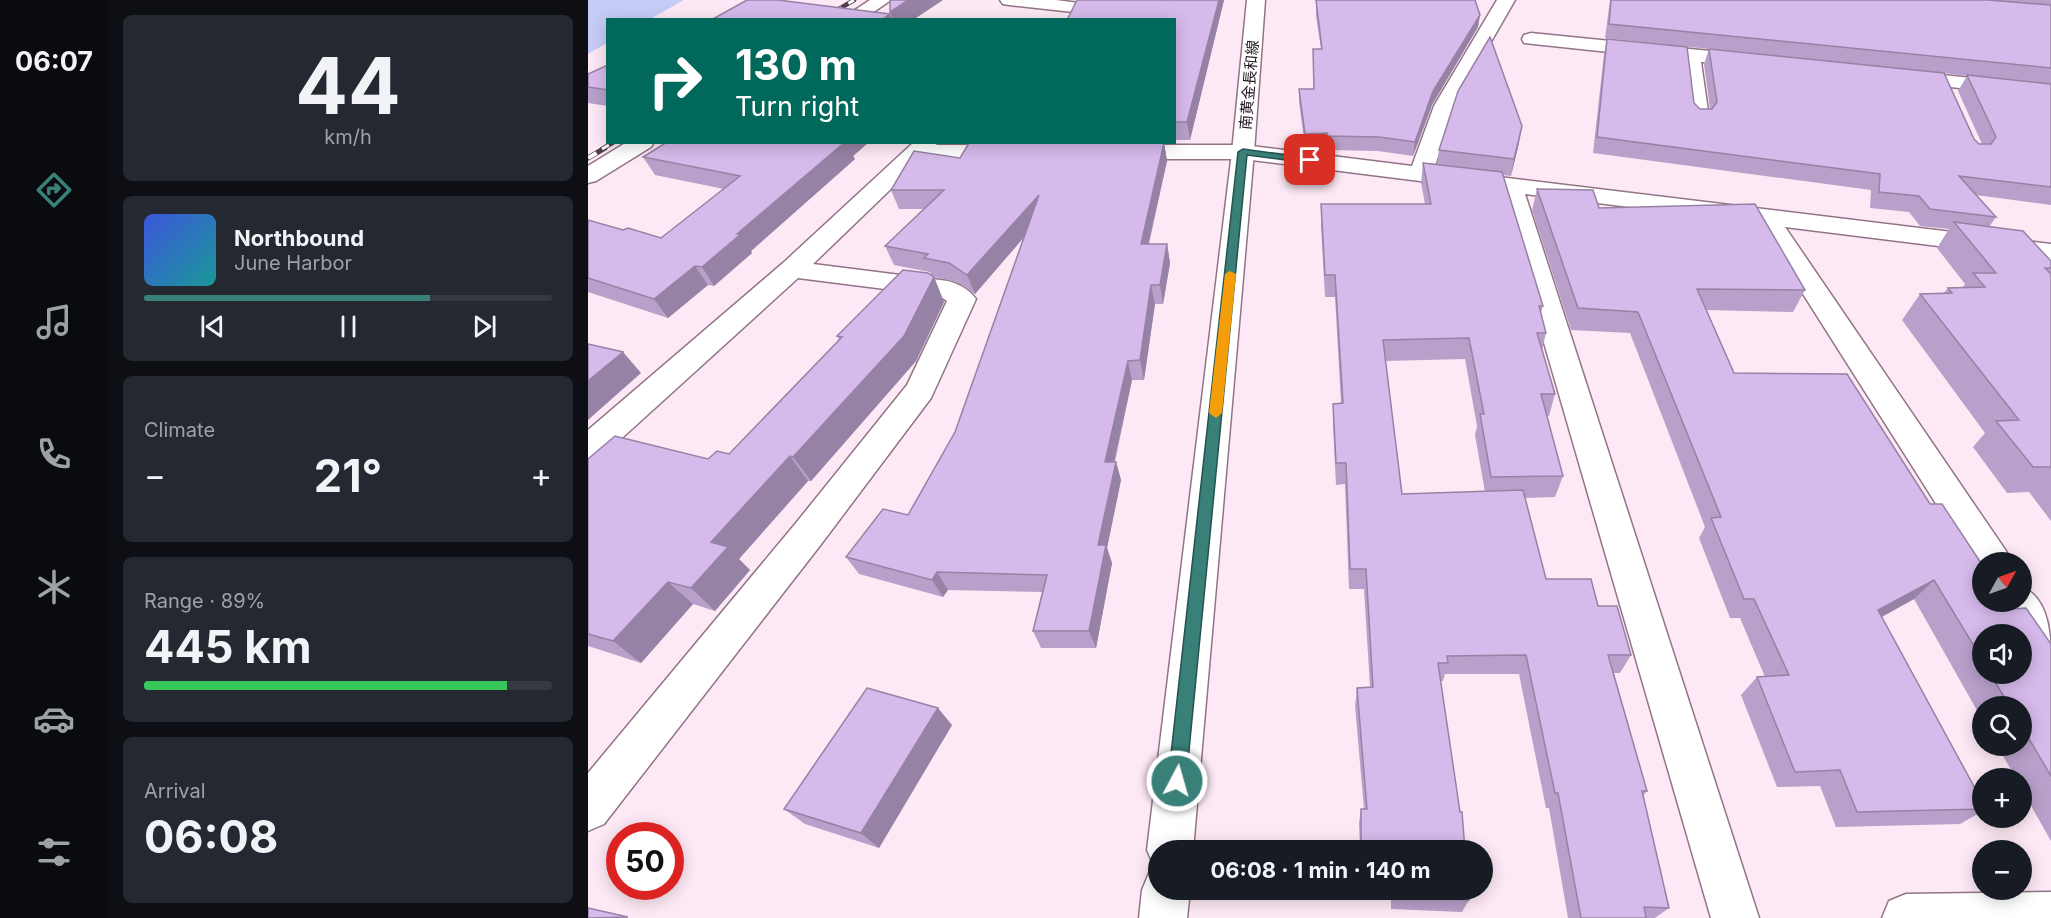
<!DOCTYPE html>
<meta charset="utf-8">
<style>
:root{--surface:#171b24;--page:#242831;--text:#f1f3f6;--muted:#9ea1a6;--line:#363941;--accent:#398079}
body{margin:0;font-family:Inter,"Noto Sans JP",sans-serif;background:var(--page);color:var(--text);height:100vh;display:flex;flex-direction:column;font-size:22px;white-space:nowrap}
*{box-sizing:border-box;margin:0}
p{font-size:20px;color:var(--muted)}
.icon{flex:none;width:33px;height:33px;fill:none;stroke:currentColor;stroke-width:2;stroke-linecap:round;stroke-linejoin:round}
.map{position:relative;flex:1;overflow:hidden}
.details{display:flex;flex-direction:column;gap:15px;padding:15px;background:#0d0f14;width:480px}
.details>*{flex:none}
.hud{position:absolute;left:18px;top:18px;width:570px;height:126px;border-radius:0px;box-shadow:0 3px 15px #0003;background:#00695c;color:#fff;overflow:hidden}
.needle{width:39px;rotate:50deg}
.tools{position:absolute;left:1384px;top:552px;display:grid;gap:12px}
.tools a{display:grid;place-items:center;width:60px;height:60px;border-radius:50%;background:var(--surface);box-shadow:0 3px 15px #0003;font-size:30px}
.speed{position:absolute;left:18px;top:822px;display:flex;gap:12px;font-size:30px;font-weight:700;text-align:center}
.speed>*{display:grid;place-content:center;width:78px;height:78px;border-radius:50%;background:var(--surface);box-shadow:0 3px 15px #0003;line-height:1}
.speed .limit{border:9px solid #d22;background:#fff;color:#111}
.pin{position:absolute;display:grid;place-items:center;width:51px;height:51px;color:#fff;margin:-26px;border-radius:12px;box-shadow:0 3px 9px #0006}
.me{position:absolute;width:66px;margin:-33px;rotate:6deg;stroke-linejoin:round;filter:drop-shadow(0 0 4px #0008)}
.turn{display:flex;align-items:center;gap:21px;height:126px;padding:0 30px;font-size:27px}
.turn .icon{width:78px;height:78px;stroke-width:2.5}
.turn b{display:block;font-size:42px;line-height:51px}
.big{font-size:45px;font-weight:700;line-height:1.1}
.details .card{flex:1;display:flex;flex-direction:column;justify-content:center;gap:9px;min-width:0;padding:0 21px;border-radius:9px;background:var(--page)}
.details .dial{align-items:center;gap:0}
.dial b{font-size:78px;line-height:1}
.song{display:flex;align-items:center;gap:18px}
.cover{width:72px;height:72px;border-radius:9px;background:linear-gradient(135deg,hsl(230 70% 55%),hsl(180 70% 35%))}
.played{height:6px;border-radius:3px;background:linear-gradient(90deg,var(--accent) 70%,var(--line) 70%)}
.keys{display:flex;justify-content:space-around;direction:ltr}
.heat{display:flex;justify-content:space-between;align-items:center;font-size:33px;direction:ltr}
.charge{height:9px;border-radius:4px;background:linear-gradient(90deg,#34c759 89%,var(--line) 0)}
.trip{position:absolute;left:560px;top:840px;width:345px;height:60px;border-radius:30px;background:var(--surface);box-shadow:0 3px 15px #0003;font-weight:700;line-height:60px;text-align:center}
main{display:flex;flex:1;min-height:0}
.tab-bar{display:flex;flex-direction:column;width:108px;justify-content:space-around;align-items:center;background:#090b0e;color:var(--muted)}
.tab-bar .icon{width:42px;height:42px}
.tab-bar .selected{color:var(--accent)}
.tab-bar b{font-size:27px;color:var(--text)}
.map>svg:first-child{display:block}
.water{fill:#c7ccf7}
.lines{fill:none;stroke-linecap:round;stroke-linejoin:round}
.lane-casing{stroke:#927486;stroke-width:3}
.street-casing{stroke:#927486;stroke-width:3}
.secondary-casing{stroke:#927486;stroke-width:3}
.lane{fill:#fff;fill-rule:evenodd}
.street{fill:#fff;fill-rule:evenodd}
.secondary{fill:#fff;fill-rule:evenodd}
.rail-far1-casing{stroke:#4c3e47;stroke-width:4.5}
.rail-casing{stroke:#4c3e47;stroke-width:5}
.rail-far1{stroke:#fdfdfd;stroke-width:3;stroke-dasharray:8;stroke-linecap:butt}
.rail{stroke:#fdfdfd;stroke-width:4;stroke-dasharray:10;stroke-linecap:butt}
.wall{fill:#b8a0ca;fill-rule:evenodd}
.shaded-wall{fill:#9682a4}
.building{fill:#d6baeb;stroke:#9682a4;stroke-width:1.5}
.route{fill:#398079;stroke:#25534f;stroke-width:1.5}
.slow{fill:#f59e0b}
.labels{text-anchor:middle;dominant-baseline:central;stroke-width:5;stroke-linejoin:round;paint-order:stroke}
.street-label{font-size:15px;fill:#23171f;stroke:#fdfdfd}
</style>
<main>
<nav class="tab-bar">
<b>06:07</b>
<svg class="icon selected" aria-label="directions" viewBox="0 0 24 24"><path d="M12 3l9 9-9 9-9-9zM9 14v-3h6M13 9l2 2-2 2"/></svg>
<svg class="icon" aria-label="music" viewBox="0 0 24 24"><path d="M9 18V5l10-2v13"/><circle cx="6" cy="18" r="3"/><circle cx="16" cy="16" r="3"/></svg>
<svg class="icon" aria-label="phone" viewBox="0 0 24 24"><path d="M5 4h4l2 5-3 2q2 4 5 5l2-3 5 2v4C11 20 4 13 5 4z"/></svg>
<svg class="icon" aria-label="climate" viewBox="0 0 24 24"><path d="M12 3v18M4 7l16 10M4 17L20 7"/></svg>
<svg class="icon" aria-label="car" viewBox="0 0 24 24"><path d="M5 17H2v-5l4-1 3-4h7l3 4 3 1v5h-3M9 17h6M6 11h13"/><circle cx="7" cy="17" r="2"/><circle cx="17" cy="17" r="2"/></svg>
<svg class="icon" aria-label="filters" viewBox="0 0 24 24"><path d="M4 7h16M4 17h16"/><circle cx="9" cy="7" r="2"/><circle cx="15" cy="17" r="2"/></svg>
</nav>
<section class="details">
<div class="card dial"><b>44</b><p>km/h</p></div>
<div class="card">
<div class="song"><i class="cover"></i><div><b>Northbound</b><p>June Harbor</p></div></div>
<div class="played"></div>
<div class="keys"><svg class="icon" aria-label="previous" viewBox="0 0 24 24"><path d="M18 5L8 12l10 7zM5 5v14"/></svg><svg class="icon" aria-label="pause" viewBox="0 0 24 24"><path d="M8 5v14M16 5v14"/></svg><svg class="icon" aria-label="next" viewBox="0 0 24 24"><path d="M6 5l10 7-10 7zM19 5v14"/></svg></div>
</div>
<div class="card"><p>Climate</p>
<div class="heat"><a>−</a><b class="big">21°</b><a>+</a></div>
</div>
<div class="card"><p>Range · 89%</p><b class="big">445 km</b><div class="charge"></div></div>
<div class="card"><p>Arrival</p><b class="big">06:08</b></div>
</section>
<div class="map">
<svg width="1463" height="918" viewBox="0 0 1463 918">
<rect width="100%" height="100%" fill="#fde9f5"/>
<path class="water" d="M 0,0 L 96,0 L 62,19 L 20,20 L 19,43 L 0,54 Z"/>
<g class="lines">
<g class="lane-casing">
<path id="lane" d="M 1104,50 L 1112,55 L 1121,118 L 1118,122 L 1106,122 L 1103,118 L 1096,55 Z"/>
</g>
<g class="street-casing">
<g id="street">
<path d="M 282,0 L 303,0 L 274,20 L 252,20 Z"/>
<path d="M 412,0 L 468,0 L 491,3 L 494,7 L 491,11 L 485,12 L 421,5 L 415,4 Z"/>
<path d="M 909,0 L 927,0 L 866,106 L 846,169 L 1463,244 L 1463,260 L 1197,227 L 1418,551 L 1423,562 L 1395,562 L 1395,574 L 1392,573 L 1170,223 L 937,194 L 1171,918 L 1123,918 L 912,191 L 655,159 L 532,159 L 524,157 L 521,152 L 524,147 L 532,145 L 655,145 L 824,166 L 846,106 Z"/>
<path d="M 943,33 L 1162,55 L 1169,57 L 1172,61 L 1169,65 L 1162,67 L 936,43 L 934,39 L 936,35 Z"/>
<path d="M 1315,71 L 1463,86 L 1463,98 L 1308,81 L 1305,77 L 1308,73 Z"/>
<path d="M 39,142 L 66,142 L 63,147 L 8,181 L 0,183 L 0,166 Z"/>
<path d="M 326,142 L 350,142 L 348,145 L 420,145 L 428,147 L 431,152 L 428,157 L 420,159 L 334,159 L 225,264 L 360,281 C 371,284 381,289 388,299 L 343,398 L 234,543 L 16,824 L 0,831 L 0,773 L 208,523 L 319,385 L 359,301 L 352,296 L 210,278 L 12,458 L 0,461 L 0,430 L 195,263 Z"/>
<path d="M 1434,587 C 1463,599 1463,640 1463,669 C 1449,664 1434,651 1434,634 L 1430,634 L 1411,602 L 1434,602 Z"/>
<path d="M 1463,892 L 1463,918 L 1294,918 L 1301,901 L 1318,894 Z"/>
</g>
</g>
<g class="secondary-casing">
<g id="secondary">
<path d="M 659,0 L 677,0 L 666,152 L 605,850 L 570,850 L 570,868 L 566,866 L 559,850 L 644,152 Z"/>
<path d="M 570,869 L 570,890 L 602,890 L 599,918 L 551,918 L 554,890 L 561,873 Z"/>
</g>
</g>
<use href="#lane" class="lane"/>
<use href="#street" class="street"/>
<use href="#secondary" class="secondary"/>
<g class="rail-far1-casing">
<g id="rail-far1">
<path d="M 233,20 L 266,0"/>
<path d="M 14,149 L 26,142"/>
</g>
</g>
<g class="rail-casing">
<path id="rail" d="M 0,158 L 17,148"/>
</g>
<use href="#rail-far1" class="rail-far1"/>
<use href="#rail" class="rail"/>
</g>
<g class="wall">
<path d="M 636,0 L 602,140 L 586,140 L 586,20 Z"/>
<path d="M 728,0 L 892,15 L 890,27 L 844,105 L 825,156 L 790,151 L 739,150 L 739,147 L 717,147 L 711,102 L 711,89 L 726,89 L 733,49 L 728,16 Z"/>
<path d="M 1022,0 L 1463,0 L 1463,205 L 1388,195 L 1408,217 L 1401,227 L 1463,261 L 1463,521 L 1441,492 L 1419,493 L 1385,447 L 1397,433 L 1314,320 L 1332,294 L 1355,294 L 1360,288 L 1375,287 L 1377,284 L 1349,248 L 1361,229 L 1332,226 L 1321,212 L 1282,208 L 1283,190 L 1005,153 L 1016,54 L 1019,39 L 1106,103 L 1112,109 L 1122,109 L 1116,64 L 1121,49 L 1263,64 L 1017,38 ZM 1356,73 L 1379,76 L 1370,91 L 1394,144 L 1391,144 L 1386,139 Z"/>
<path d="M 20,65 L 20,106 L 0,103 L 0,74 Z"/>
<path d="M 79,142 L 281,142 L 265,156 L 267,159 L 163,251 L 164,253 L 126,286 L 120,285 L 80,318 L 0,292 L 0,220 L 35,230 L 73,238 L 136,189 L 67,175 L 55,157 Z"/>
<path d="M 399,142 L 583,142 L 399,143 Z"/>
<path d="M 576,143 L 579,161 L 561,244 L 579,244 L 582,263 L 575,304 L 567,304 L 556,380 L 544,380 L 527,462 L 528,462 L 533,480 L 519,548 L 524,563 L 508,648 L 453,648 L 445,631 L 454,592 L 360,590 L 355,597 L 271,574 L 258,557 L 320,515 L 367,432 L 436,237 L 387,294 L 369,282 L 346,277 L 356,302 L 328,361 L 223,481 L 220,481 L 151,559 L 162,570 L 127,611 L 105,604 L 53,663 L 0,646 L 0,459 L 120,459 L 141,454 L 251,340 L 249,336 L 344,276 L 342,272 L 306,265 L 297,246 L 337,209 L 311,209 L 303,190 L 372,158 Z"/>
<path d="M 931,143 L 923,176 L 915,175 L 955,306 L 953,313 L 958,333 L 954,350 L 967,394 L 961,416 L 958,416 L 975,476 L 967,497 L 937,498 L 958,579 L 1010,606 L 1043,655 L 1032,673 L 1026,673 L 1059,791 L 1055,796 L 1081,908 L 1067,918 L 980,918 L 961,808 L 958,808 L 931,674 L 857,674 L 855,681 L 852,681 L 877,850 L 772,850 L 771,823 L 773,809 L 776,809 L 767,706 L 769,688 L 782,687 L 776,589 L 761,589 L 757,484 L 748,485 L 745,425 L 745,404 L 753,403 L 747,297 L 737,297 L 733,225 L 733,204 L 837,204 L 833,183 L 835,163 L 849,164 L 851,150 ZM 877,359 L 889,426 L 887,435 L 897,492 L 814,494 L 797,361 Z"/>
<path d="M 949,189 L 1011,208 L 1217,290 L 1205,312 L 1118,310 L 1146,373 L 1342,504 L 1423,609 L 1463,644 L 1463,841 L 1434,790 L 1434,778 L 1428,778 L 1409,746 L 1434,746 L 1434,706 L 1395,706 L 1395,721 L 1326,599 L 1294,617 L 1395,803 L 1395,811 L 1372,824 L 1248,827 L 1232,786 L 1189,787 L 1153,695 L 1169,677 L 1177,677 L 1152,618 L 1142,618 L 1111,538 L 1117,527 L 1042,333 L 983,330 L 944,210 ZM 1395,634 L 1434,674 L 1395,674 Z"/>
<path d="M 364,725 L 291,848 L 217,824 L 196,809 Z"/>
<path d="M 785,890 L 880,890 L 881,900 L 874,912 L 803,909 L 803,890 Z"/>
</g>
<g class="shaded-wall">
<path d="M 320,0 L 355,0 L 325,20 L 304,20 L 302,12 Z"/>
<path d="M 631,0 L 636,0 L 602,140 L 599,122 Z"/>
<path d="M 302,14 L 304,20 L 293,20 Z"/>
<path d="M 892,15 L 890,27 L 844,105 L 825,156 L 827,142 L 845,91 Z"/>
<path d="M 934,126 L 931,143 L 923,176 L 926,159 Z"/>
<path d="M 256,142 L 281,142 L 265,156 L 267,159 L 163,251 L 164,253 L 126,286 L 114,267 L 149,234 Z"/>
<path d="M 576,143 L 579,161 L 556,263 L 553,244 Z"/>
<path d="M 451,195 L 456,214 L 387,294 L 379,275 Z"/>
<path d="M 579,244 L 582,263 L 575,304 L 572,285 Z"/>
<path d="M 107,266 L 120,285 L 80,318 L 66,299 Z"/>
<path d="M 346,277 L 356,302 L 328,361 L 223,481 L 205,457 Z"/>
<path d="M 563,285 L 567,304 L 556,380 L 552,360 Z"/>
<path d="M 35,352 L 53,373 L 0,420 L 0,381 Z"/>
<path d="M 540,361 L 544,380 L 522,480 L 517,462 Z"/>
<path d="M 202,456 L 220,481 L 151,559 L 162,570 L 127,611 L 103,588 L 123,542 Z"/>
<path d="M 528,462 L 533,480 L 519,548 L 524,563 L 508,648 L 501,631 L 510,545 Z"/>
<path d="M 349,572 L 360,590 L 355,597 L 344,580 Z"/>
<path d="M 1346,580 L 1326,599 L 1271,629 L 1290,610 Z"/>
<path d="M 80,582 L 105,604 L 53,663 L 25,641 Z"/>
<path d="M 350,708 L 364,725 L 291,848 L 273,833 Z"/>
</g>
<g class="building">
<path d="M 159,0 L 190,0 L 302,14 L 293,20 L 123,20 Z"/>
<path d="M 302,0 L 320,0 L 302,12 Z"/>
<path d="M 489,0 L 631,0 L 599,122 L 586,122 L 586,20 L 479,20 Z"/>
<path d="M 728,0 L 887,0 L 892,15 L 845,91 L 827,142 L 791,137 L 739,136 L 739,133 L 717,134 L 711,89 L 726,89 L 725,49 L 734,49 Z"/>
<path d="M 1023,0 L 1400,0 L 1463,5 L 1463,68 L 1021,24 Z"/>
<path d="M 902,37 L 934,126 L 926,159 L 851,150 L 870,91 Z"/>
<path d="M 1019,39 L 1099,47 L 1106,103 L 1112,109 L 1124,109 L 1129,102 L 1121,49 L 1356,73 L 1386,139 L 1391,144 L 1403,144 L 1408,137 L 1379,75 L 1463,84 L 1463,187 L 1371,176 L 1408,217 L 1342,209 L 1331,196 L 1291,192 L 1292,174 L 1009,137 Z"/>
<path d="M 20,65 L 20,90 L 0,87 L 0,74 Z"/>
<path d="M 79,142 L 257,142 L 149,234 L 153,234 L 114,267 L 107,266 L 66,299 L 0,278 L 0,220 L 35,230 L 40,228 L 73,238 L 152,176 L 55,157 Z"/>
<path d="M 381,143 L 576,143 L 553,244 L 579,244 L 572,285 L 563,285 L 552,360 L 540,361 L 517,462 L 528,462 L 510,545 L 518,545 L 501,631 L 445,631 L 459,575 L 349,572 L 344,580 L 258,557 L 295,509 L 320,515 L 367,432 L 451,195 L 379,275 L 361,263 L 336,258 L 340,254 L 297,246 L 356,190 L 303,190 L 326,151 L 372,158 Z"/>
<path d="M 835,163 L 914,172 L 955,306 L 951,306 L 958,333 L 949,333 L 967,394 L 953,394 L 975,476 L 903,477 L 892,414 L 896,414 L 881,338 L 795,340 L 814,494 L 935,490 L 958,579 L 1003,579 L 1010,606 L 1029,606 L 1043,655 L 1020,655 L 1059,791 L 1054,791 L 1081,908 L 1056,907 L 1058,918 L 993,918 L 970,793 L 967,793 L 938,655 L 859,656 L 860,663 L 850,663 L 872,812 L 874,812 L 877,850 L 773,850 L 773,809 L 779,809 L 769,688 L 785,687 L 778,569 L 762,569 L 758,463 L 748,463 L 745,404 L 755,403 L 747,275 L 737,275 L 733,204 L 843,204 Z"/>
<path d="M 949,189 L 1005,190 L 1011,208 L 1167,204 L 1217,290 L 1109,289 L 1146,373 L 1259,374 L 1342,504 L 1354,504 L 1395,566 L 1395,602 L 1418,602 L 1423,609 L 1438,608 L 1463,644 L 1463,776 L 1434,727 L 1434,706 L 1422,706 L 1402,674 L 1434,674 L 1434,634 L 1395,634 L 1395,661 L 1346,580 L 1290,610 L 1395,803 L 1395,809 L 1269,812 L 1252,770 L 1207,772 L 1169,677 L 1201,675 L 1166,599 L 1156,599 L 1123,518 L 1133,517 L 1050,312 L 990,308 Z"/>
<path d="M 1366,222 L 1435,231 L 1463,261 L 1463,268 L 1457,268 L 1463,274 L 1463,467 L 1445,467 L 1408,421 L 1431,420 L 1332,294 L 1364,293 L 1360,288 L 1397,287 L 1385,273 L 1408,273 Z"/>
<path d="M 315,270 L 340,273 L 346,277 L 316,336 L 205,457 L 202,456 L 123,542 L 140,547 L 103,588 L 80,582 L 25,641 L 0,634 L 0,459 L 27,436 L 120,459 L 129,451 L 141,454 L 254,337 L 249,336 Z"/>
<path d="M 0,344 L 35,352 L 0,381 Z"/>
<path d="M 279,688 L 350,708 L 273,833 L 196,809 Z"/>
<path d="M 806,890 L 880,890 L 881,900 L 806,897 Z"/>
<path d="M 0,908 L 40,917 L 0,918 Z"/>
</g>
<path class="route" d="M 655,149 L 722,158 L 726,160 L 722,163 L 659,155 L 598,781 L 596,787 L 589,790 L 583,787 L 580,781 L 650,152 Z"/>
<path class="slow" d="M 642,271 L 648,274 L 634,413 L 628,418 L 621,413 L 637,274 Z"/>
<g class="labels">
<g class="street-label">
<text transform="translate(661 85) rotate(-85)">南黄金長和線</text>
</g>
</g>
</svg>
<div class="tools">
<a><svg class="needle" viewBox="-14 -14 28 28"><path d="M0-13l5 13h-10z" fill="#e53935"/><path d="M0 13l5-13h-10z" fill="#9ea1a6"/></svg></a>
<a><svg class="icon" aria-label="sound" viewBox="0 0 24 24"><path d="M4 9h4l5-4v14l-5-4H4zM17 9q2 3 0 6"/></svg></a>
<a><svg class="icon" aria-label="search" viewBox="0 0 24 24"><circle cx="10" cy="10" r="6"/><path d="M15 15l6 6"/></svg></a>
<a>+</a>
<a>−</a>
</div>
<div class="speed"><div class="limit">50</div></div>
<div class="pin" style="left:722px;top:160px;background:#d93025"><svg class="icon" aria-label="arrive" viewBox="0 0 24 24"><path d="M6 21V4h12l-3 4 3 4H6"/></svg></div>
<svg class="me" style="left:589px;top:781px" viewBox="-20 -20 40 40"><circle r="17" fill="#398079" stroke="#fff" stroke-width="3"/><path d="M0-11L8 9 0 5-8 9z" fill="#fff"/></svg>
<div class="trip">06:08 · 1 min · 140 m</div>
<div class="hud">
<div class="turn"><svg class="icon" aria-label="right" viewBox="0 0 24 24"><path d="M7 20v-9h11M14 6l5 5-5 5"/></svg><div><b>130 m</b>Turn right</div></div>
</div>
</div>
</main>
